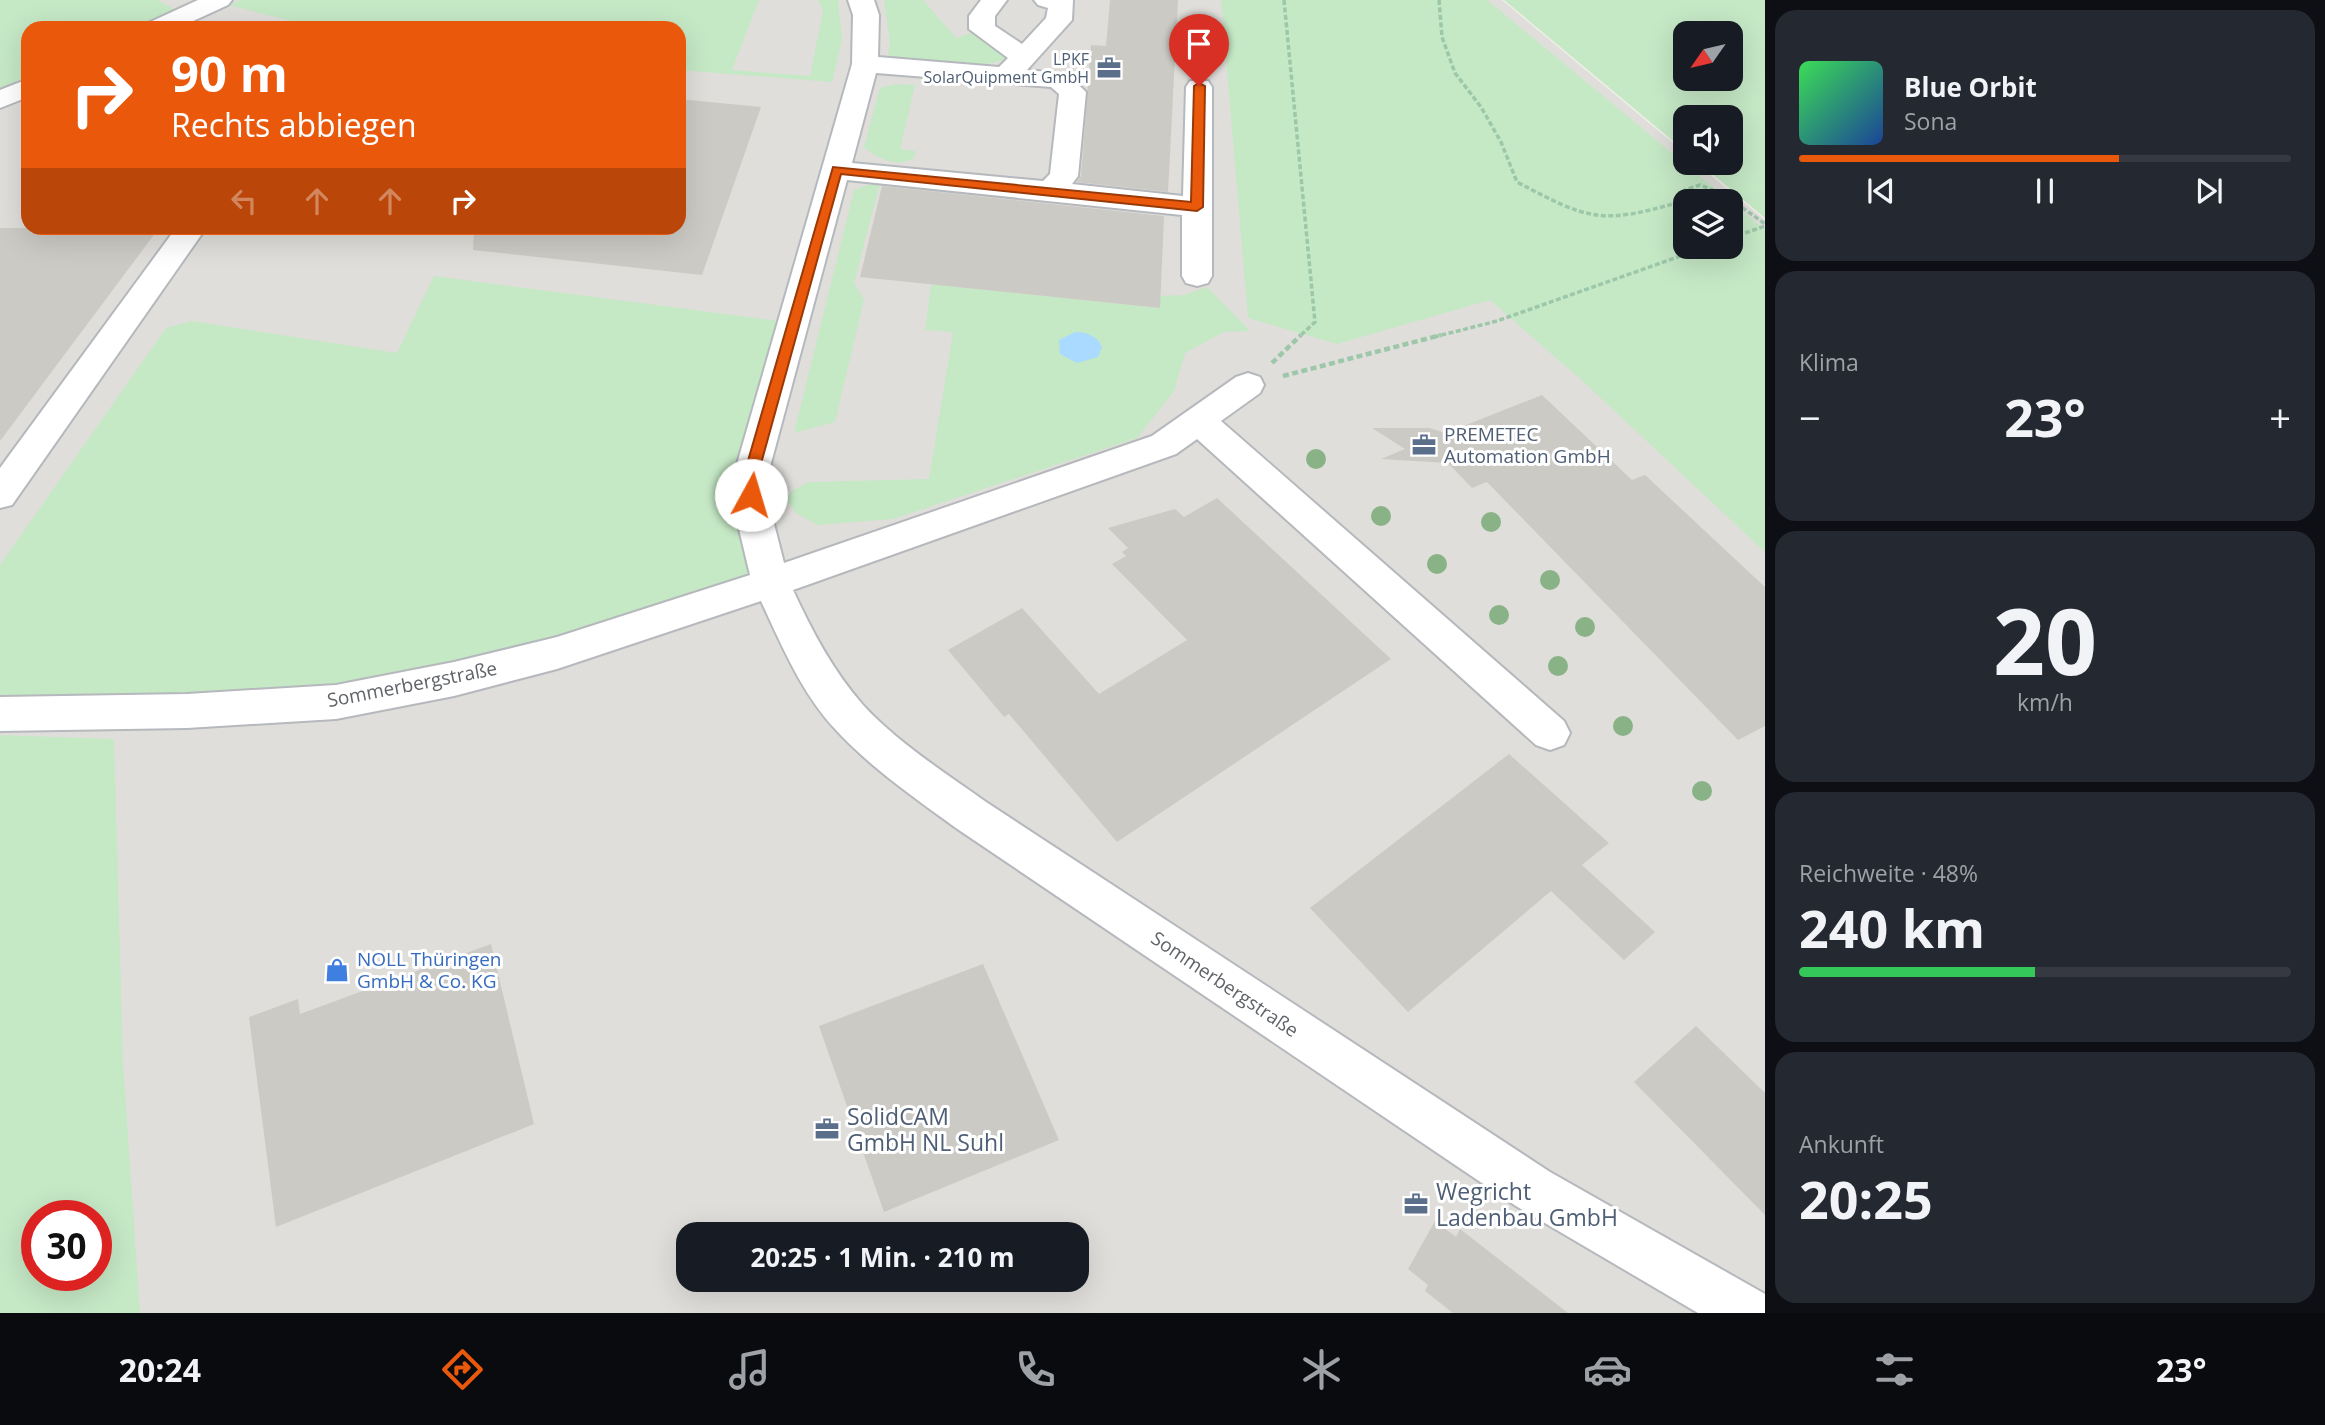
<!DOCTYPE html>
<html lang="de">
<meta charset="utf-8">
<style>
:root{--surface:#171b24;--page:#242831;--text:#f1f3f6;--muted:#9ea1a6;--line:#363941;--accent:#ea580c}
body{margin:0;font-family:"Open Sans",sans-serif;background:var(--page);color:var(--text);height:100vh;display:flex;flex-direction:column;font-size:26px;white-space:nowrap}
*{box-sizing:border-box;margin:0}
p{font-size:23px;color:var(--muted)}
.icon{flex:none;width:38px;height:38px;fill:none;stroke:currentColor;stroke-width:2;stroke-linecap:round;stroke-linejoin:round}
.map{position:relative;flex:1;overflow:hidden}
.side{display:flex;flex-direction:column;gap:10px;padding:10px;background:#0d0f14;width:560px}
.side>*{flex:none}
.top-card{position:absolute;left:21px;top:21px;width:665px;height:214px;border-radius:21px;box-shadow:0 7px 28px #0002;background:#ea580c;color:#fff;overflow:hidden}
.needle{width:46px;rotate:236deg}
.tools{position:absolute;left:1673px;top:21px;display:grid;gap:14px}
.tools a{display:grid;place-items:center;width:70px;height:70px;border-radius:14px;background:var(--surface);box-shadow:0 7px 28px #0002;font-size:35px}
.speed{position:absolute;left:21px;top:1200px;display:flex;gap:14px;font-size:35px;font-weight:700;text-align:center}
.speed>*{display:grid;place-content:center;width:91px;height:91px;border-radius:50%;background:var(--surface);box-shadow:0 7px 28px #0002;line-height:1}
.speed .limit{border:10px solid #d22;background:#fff;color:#111}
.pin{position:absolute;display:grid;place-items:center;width:60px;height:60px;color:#fff;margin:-72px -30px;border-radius:50% 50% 50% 0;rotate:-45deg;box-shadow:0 0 7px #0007}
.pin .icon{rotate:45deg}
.me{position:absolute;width:77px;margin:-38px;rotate:6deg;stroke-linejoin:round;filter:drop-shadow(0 0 5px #0008)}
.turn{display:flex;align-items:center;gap:24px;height:147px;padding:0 35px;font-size:32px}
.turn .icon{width:91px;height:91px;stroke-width:2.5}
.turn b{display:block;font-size:49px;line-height:60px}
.lanes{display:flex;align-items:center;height:66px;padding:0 35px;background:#0003;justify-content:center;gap:35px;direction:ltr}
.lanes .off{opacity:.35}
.big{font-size:52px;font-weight:700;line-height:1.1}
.side .tile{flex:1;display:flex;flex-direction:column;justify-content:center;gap:10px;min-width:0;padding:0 24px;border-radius:21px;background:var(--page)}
.side .dial{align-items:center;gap:0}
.dial b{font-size:91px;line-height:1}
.song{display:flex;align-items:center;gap:21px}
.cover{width:84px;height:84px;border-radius:10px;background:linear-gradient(135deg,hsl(130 70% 55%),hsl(220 70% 35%))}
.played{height:7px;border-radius:4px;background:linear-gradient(90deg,var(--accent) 65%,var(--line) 65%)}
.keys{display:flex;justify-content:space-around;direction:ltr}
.heat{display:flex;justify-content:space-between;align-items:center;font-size:38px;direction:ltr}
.charge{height:10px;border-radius:5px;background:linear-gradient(90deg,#34c759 48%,var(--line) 0)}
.trip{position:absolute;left:676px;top:1222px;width:413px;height:70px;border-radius:21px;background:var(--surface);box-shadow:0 7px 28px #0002;font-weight:700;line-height:70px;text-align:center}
.dock{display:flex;height:112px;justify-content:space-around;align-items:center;background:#090b0e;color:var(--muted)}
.dock .icon{width:49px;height:49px}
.dock .selected{color:var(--accent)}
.dock b{font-size:32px;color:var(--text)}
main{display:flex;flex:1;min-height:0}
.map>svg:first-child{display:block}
.industrial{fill:#e0deda;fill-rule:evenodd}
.green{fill:#c5e8c5;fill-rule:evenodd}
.water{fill:#aadaff}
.building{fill:#cccac5}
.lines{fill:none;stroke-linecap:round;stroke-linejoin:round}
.minor-casing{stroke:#b5b8bc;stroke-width:4}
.path-far1{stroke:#9cc7a9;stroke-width:3.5;stroke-dasharray:5 2.5;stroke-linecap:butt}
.path{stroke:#9cc7a9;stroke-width:4.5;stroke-dasharray:6 3.5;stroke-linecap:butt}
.minor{fill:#fff;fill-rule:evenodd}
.tree{fill:#89b387}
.route{fill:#ea580c;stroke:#983908;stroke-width:2}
.labels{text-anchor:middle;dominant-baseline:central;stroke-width:6;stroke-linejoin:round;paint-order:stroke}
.far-service-label{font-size:16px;fill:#4e5e75;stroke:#fff;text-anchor:end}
.service-label{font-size:19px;fill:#4e5e75;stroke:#fff;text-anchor:start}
.street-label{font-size:19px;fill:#5f6368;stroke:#fff}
.shop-label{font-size:19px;fill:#366cbe;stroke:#fff;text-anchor:start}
.near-service-label{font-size:23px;fill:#4e5e75;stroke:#fff;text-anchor:start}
</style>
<main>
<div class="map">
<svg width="1765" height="1313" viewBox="0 0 1765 1313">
<rect width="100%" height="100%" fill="#f1efe8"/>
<path class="industrial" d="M 0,0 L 1502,0 L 1685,153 L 1685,163 L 1696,163 L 1765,220 L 1765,1313 L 0,1313 ZM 28,28 L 679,28 L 679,228 L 28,228 ZM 1685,201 L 1731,201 L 1731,247 L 1685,247 ZM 37,1216 L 96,1216 L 96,1276 L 37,1276 ZM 688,1234 L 1076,1234 L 1076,1279 L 688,1279 Z"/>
<g class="green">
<path d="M 0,0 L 157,0 L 176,10 L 135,28 L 28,28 L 28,76 L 0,89 Z"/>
<path d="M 240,0 L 759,0 L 732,70 L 810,76 L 823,10 L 818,0 L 838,0 L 842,39 L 832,82 L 679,70 L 679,28 L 317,28 L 229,5 Z"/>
<path d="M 884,0 L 923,0 L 956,38 L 974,32 L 1007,57 C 988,73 910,64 888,55 L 890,41 Z"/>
<path d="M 1221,0 L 1487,0 L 1730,201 L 1685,201 L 1685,247 L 1731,247 L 1731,202 L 1765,230 L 1765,552 L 1588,386 L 1490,300 L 1337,344 L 1248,318 Z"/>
<path d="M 1504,0 L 1765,0 L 1765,218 L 1699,163 L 1731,163 L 1731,117 L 1685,117 L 1685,151 ZM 1685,33 L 1731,33 L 1731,79 L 1685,79 Z"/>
<path d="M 895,84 L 915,85 L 900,149 L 915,151 L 914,158 C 899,168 876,159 864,147 L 880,88 Z"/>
<path d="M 873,183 L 880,183 L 854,283 L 864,300 L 835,422 L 794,433 L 854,190 Z"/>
<path d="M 434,276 L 794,323 L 750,478 L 771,583 L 336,702 L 0,709 L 0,565 L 166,328 L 192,321 L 397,353 Z"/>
<path d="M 931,284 L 1159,308 L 1160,296 L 1184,295 L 1207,287 L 1250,331 L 1224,332 L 1185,353 L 1174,391 L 1137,438 L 893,519 L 817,525 L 796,513 L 786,499 L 793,490 L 809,482 L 929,479 L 953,332 L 925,330 Z"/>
<path d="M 0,735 L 114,739 L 123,1062 L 140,1313 L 0,1313 ZM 96,1216 L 96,1276 L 37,1276 L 37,1216 Z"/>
</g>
<path class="water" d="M 1075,332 C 1087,332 1097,336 1102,347 L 1098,357 L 1077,363 L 1060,354 L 1059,340 Z"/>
<g class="building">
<path d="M 1110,0 L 1178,0 L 1168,192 L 1077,182 L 1081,176 L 1091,45 L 1106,46 Z"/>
<path d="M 679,99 L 761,107 L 702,275 L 473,250 L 474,228 L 679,228 Z"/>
<path d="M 882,186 L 1164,216 L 1160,308 L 860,277 Z"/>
<path d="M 0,228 L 159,228 L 0,441 Z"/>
<path d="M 1542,395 L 1632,480 L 1645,475 L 1765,587 L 1765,726 L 1738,740 L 1487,482 L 1472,488 L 1448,463 L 1381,459 L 1405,449 L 1372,428 L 1429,428 L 1446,433 Z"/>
<path d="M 1217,498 L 1391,659 L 1117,842 L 1009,714 L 1004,717 L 948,650 L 1022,608 L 1099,694 L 1187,640 L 1112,564 L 1126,556 L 1122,552 L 1128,548 L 1108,528 L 1175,509 L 1184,517 Z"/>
<path d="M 1509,754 L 1609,843 L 1582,865 L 1655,932 L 1624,960 L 1551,891 L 1408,1012 L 1310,908 Z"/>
<path d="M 491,944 L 534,1124 L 276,1227 L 249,1017 L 298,999 L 300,1014 Z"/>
<path d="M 983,964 L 1059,1140 L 884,1212 L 819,1026 Z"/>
<path d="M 1696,1026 L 1765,1093 L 1765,1215 L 1634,1082 Z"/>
<path d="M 1435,1221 L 1456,1237 L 1460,1229 L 1568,1313 L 1453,1313 L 1425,1291 L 1428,1285 L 1408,1269 Z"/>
</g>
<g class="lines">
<g class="minor-casing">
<g id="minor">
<path d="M 198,0 L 232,0 L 228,5 L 178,28 L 144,28 L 148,23 Z"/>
<path d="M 848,0 L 874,0 L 879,15 L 878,57 L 999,67 L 1008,58 L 969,29 L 969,16 L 981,0 L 1007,0 L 995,16 L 995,26 L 1022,44 L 1046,18 L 1048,8 L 1038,5 L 1034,0 L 1073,0 L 1072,20 L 1027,70 L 1067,74 L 1086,92 L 1078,176 L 1072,184 L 1183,196 L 1186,87 L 1190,81 L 1208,81 L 1212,87 L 1212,276 L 1208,283 L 1197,286 L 1186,283 L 1182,276 L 1182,215 L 847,180 L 767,478 L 771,512 L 784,563 L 1152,436 L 1236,377 L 1248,373 L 1260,377 L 1264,385 L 1260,393 L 1221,421 L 1564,721 L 1570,733 L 1564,745 L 1550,750 L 1536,745 L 1197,439 L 1176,454 L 793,590 C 812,631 833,671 863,705 C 898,743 944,772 986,802 L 1550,1172 L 1765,1294 L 1765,1313 L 1698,1313 L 1516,1206 L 956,828 C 915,798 871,768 836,730 C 802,694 782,646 761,601 L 557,669 L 454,696 L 336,719 L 187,728 L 0,731 L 0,697 L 187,694 L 336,685 L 454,662 L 557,637 L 750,575 L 735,512 L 733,478 L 852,64 L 853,15 ZM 876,73 L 1051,87 L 1059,94 L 1050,174 L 1043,181 L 852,163 Z"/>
<path d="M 28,79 L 28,97 L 0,108 L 0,90 Z"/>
<path d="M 176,228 L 206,228 L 12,505 L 0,508 L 0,468 Z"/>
</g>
</g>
<g class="path-far1">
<path d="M 1284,0 L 1315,322 L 1299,337"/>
<path d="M 1439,0 L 1442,37 L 1455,73 L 1481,107 L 1501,142 L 1517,182 C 1589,220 1600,225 1680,202 L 1685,190 L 1700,185 L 1725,195 L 1765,224"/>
<path d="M 1731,238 L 1765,226"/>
<path d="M 1434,337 L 1497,321 L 1706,247"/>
</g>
<g class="path">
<path d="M 1272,363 L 1301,335"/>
<path d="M 1283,376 L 1441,335"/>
</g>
<use href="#minor" class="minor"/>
</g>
<g class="tree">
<circle cx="1316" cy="459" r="10"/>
<circle cx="1381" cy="516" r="10"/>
<circle cx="1491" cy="522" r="10"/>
<circle cx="1437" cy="564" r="10"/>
<circle cx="1550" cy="580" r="10"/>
<circle cx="1499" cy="615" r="10"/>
<circle cx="1585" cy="627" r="10"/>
<circle cx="1558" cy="666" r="10"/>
<circle cx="1623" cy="726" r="10"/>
<circle cx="1702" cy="791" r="10"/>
</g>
<path class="route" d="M 1199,83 L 1205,86 L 1203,207 L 1197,211 L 841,174 L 757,478 L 759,495 L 751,501 L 746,499 L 743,478 L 833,167 L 1191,202 L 1194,86 Z"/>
<defs>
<g id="office-bare" transform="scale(1.89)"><path d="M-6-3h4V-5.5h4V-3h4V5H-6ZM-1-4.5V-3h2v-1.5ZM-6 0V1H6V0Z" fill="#5c6f8a" stroke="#fff" stroke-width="2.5" paint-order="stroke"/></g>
<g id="shop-bare" transform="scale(1.89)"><path d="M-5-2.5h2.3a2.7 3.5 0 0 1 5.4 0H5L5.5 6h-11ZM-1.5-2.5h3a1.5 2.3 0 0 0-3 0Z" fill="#3f7fe0" stroke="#fff" stroke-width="2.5" paint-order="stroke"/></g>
</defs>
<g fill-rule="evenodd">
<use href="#office-bare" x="1109" y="68"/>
<use href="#office-bare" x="1424" y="445"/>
<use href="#shop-bare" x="337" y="970"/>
<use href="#office-bare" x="827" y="1129"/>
<use href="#office-bare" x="1416" y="1204"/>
</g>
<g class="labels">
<g class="far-service-label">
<text x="1089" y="59">LPKF<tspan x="1089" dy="18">SolarQuipment GmbH</tspan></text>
</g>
<g class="service-label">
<text x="1444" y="434">PREMETEC<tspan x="1444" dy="22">Automation GmbH</tspan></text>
</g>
<g class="street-label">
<text transform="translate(412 684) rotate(-11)">Sommerbergstraße</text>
<text transform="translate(1225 984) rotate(34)">Sommerbergstraße</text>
</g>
<g class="shop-label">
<text x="357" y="959">NOLL Thüringen<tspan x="357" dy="22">GmbH &amp; Co. KG</tspan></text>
</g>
<g class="near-service-label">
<text x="847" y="1116">SolidCAM<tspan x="847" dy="26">GmbH NL Suhl</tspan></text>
<text x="1436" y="1191">Wegricht<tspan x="1436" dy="26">Ladenbau GmbH</tspan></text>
</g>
</g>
</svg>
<div class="tools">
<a><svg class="needle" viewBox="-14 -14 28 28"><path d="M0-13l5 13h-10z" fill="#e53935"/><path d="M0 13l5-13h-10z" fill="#9ea1a6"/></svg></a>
<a><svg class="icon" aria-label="sound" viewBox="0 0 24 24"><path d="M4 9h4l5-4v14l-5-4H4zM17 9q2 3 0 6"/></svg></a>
<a><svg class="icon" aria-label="layers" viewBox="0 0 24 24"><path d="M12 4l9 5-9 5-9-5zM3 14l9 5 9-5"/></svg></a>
</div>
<div class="speed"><div class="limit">30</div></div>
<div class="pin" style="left:1199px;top:86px;background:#d93025"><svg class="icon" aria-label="arrive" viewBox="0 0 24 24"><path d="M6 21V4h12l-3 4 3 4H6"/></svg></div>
<svg class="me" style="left:751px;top:495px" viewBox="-20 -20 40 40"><circle r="19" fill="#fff"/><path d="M0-13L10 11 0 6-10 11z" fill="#ea580c"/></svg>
<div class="trip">20:25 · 1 Min. · 210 m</div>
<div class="top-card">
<div class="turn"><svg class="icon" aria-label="right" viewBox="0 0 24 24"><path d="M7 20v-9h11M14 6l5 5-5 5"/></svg><div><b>90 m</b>Rechts abbiegen</div></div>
<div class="lanes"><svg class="icon off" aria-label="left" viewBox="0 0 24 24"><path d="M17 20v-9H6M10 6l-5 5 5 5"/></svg><svg class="icon off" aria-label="ahead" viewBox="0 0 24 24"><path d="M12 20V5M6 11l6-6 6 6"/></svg><svg class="icon off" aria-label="ahead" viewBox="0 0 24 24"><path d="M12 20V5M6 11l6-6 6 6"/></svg><svg class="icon" aria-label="right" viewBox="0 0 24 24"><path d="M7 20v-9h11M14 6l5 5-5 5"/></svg></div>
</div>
</div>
<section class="side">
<div class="tile">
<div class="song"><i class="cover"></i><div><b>Blue Orbit</b><p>Sona</p></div></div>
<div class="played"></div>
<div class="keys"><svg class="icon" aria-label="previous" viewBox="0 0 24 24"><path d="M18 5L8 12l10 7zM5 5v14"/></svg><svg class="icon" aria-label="pause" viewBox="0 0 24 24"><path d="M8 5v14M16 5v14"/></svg><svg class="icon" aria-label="next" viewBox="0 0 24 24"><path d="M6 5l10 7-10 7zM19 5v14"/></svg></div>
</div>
<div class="tile"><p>Klima</p>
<div class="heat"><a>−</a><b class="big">23°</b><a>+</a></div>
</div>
<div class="tile dial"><b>20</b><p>km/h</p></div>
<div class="tile"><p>Reichweite · 48%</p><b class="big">240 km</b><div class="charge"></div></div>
<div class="tile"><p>Ankunft</p><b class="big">20:25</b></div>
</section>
</main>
<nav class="dock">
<b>20:24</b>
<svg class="icon selected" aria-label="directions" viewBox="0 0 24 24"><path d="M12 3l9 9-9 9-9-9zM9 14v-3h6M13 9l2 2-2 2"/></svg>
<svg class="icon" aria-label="music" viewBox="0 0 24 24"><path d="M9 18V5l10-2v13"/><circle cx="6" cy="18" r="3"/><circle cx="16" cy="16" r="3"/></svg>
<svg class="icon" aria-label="phone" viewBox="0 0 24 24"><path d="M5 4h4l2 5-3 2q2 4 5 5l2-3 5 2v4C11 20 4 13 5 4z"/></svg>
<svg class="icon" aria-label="climate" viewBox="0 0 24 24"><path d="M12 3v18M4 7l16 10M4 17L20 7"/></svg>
<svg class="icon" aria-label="car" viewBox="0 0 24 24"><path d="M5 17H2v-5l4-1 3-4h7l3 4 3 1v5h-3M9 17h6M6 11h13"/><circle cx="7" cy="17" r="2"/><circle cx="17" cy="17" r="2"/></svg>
<svg class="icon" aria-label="filters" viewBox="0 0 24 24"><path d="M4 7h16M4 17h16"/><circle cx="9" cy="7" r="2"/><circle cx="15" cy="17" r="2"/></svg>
<b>23°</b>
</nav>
